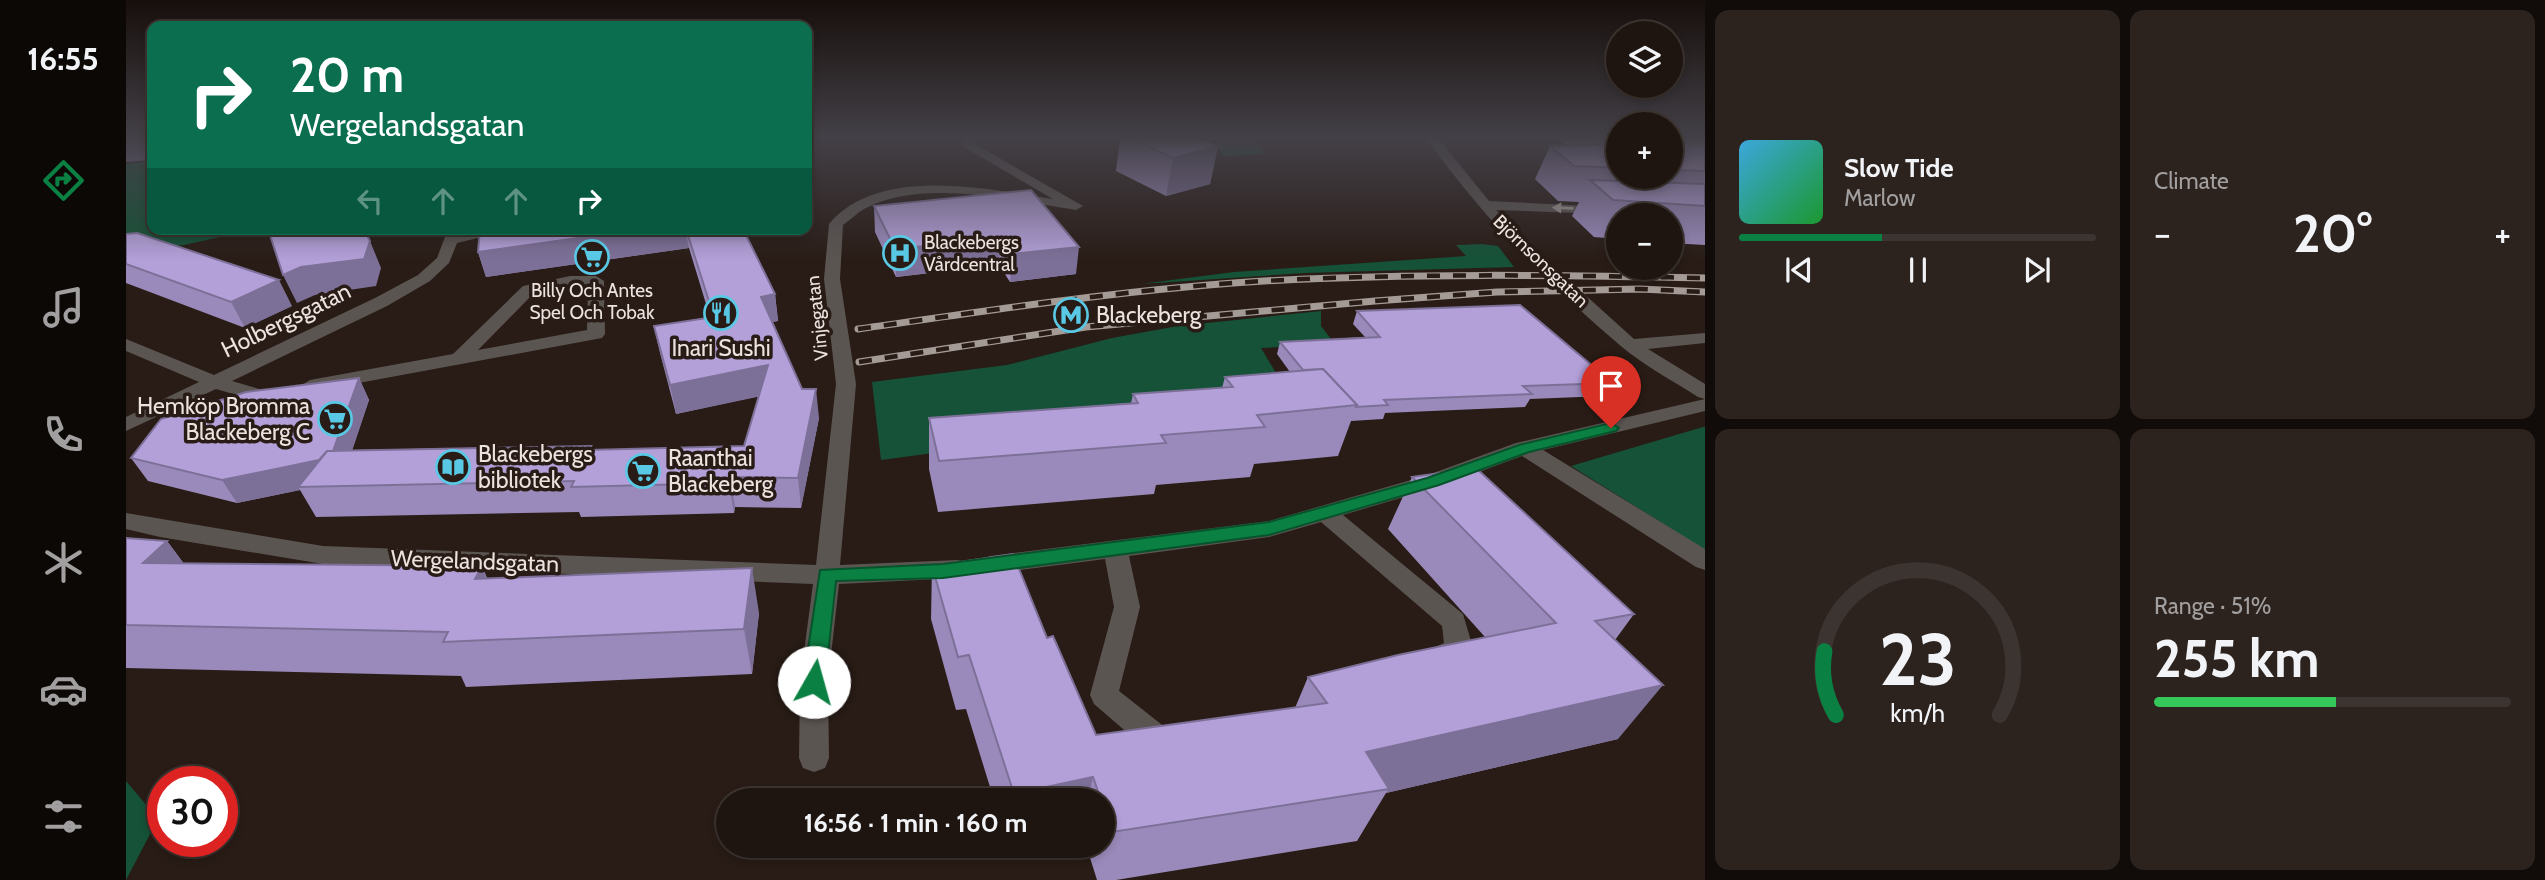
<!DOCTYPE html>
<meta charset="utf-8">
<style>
:root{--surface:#1f1510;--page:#2c221e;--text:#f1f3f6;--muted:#a19f9f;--line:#3c3430;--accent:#0b8043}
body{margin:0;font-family:Cabin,sans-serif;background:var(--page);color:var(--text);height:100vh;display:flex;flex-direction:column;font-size:26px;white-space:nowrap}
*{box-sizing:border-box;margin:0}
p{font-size:23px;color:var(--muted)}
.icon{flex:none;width:38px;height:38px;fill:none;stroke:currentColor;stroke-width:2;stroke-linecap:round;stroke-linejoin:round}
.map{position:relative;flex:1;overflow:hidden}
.side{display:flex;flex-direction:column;gap:10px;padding:10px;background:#110c09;width:840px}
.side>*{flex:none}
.top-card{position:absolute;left:21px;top:21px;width:665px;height:214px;border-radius:14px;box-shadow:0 4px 10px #0003,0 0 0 2px var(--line);background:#0b6e4f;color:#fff;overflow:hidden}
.buttons{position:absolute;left:1480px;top:21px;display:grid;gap:14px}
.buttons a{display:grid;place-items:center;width:77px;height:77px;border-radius:50%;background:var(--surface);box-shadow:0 4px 10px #0003,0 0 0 2px var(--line);font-size:35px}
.speed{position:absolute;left:21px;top:766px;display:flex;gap:14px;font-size:35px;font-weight:700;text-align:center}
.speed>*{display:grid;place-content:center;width:91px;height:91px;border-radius:50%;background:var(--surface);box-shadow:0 4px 10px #0003,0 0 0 2px var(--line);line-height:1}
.speed .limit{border:10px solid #d22;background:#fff;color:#111}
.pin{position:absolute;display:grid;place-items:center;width:60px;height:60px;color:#fff;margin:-72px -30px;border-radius:50% 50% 50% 0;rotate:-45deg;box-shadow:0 0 7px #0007}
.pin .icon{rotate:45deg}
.me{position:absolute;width:77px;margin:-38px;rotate:7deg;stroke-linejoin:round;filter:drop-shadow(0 0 5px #0008)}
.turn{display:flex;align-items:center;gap:24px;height:147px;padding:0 28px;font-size:32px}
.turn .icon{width:91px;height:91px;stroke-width:2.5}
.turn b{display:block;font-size:49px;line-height:60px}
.lanes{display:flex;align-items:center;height:66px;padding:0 28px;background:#0003;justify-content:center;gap:35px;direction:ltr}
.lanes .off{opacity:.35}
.big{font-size:52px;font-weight:700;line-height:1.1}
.side .tile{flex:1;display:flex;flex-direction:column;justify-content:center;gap:10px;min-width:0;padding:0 24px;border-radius:14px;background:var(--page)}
.side .dial{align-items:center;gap:0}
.dial svg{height:182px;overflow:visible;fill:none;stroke:var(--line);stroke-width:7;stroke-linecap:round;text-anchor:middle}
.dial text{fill:var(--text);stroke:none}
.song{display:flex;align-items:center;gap:21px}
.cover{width:84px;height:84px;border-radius:10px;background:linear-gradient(135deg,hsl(200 70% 55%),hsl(130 70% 35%))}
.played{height:7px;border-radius:4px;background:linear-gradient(90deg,var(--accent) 40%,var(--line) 40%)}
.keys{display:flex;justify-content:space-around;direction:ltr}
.heat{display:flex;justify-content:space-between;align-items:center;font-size:38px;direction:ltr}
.charge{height:10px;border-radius:5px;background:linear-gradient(90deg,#34c759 51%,var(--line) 0)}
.side .tiles{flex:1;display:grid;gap:10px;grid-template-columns:repeat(2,1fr)}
.trip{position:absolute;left:590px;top:788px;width:399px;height:70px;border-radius:35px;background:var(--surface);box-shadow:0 4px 10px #0003,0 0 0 2px var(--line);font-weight:700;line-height:70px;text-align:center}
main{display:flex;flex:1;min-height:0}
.dock{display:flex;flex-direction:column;width:126px;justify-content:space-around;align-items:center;background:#0c0806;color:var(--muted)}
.dock .icon{width:49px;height:49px}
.dock .selected{color:var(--accent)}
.dock b{font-size:32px;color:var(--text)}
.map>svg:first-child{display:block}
.green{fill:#155237}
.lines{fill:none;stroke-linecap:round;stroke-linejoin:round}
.minor{fill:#5b5551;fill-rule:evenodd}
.rail-casing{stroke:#a59b96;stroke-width:7}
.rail{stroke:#291c16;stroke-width:4.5;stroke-dasharray:13;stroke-linecap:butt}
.wall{fill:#9a8abb}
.shaded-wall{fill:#7d7098}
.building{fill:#b3a0d9;stroke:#7d7098;stroke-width:2}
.oneway{fill:#a49c98}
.route{fill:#0b8043;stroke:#07532c;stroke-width:2}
.labels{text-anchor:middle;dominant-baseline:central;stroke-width:7;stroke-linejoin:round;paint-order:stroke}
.far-poi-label{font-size:19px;fill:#ece3df;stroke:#291c16;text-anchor:start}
.far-street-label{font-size:19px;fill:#ece3df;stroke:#291c16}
.poi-label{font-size:23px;fill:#ece3df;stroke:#291c16;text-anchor:start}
.street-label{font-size:23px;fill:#ece3df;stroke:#291c16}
</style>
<main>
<nav class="dock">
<b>16:55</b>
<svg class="icon selected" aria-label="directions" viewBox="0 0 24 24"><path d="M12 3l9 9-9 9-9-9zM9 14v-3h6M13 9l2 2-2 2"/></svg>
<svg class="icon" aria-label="music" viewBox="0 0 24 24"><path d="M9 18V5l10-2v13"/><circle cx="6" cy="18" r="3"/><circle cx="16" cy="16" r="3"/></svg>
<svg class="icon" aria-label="phone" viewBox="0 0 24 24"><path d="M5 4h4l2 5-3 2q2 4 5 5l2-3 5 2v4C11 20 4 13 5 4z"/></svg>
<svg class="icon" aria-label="climate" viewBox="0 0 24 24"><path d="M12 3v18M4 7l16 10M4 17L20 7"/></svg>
<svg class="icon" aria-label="car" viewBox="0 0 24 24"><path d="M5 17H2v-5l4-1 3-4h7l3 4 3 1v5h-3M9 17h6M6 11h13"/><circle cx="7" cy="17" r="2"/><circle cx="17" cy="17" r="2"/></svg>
<svg class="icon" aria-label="filters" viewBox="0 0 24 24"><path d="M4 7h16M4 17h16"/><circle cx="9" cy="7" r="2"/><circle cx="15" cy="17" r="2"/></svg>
</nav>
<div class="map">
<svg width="1579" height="880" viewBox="0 0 1579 880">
<rect width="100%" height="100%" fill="#291c16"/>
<g class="green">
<path d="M 1108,138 L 1127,138 L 1139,154 L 1098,156 L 1089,144 Z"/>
<path d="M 26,161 L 26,229 L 130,229 L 58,245 L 0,251 L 0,164 Z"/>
<path d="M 1356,244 L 1372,246 L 1388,267 L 1178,273 L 1015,284 L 1108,272 L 1340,256 L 1330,245 Z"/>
<path d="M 1195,311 L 1195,326 L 1209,344 L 1135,348 L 1169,405 L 755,460 L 746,382 L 881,365 L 986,338 L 1052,326 Z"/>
<path d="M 1579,427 L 1579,550 L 1445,466 L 1577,427 Z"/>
<path d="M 0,781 L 32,819 L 0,880 Z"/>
</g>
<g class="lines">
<g class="minor">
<path d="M 1300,138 L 1312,138 L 1363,201 L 1484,207 L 1484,213 L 1479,214 L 1370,210 L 1395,237 L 1508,339 L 1579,333 L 1579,343 L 1522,349 L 1579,384 L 1579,399 L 1572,397 C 1547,381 1519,366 1496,347 C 1422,285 1356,216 1300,138 Z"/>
<path d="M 840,139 L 957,206 L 950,210 C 888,201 796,177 738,209 C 731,213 724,220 717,225 L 714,279 L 730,384 L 714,565 L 832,560 L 841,563 L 844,569 L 841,575 L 832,578 L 713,584 L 702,682 L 703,758 L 699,768 L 688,772 L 677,768 L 673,758 L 674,682 L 687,584 L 197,564 L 34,537 L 0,529 L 0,513 L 197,546 L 690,565 L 710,384 L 698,279 L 703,224 C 753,165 861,189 927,199 L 836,146 L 836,140 Z"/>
<path d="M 352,229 L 379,229 L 377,232 L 331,243 L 323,263 L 304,281 L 261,306 L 106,381 L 133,389 L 156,388 L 159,392 L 156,396 L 132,401 L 90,389 L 0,431 L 0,417 L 73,382 L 0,351 L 0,339 L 88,375 L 249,298 L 292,275 L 311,258 L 319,237 Z"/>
<path d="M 444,276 L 470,276 L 478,281 L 479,334 L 476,338 L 184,392 L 174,386 L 184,380 L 327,354 L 397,286 ZM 444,286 L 462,286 L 461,330 L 352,350 L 408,293 Z"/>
<path d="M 1579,399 L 1579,411 L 1417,450 L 1579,549 L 1579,570 L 1570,567 L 1396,456 L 1315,486 L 1217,515 L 1337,614 L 1347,648 L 1343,656 L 1313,669 L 1303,666 L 1299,658 L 1303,650 L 1318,643 L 1316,626 L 1195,522 L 1143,537 L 1003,556 L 1014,607 L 993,691 L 1040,728 L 1054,732 L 1058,741 L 1054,750 L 1036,756 L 1025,753 L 968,704 L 964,695 L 988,607 L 979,559 L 864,574 L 855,571 L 852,565 L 855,559 L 864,556 L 1143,521 L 1299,476 L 1390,443 Z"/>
</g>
<g class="rail-casing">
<g id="rail">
<path d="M 732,329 C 867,310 1002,289 1138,281 C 1285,273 1432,275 1579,278"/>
<path d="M 733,362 L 960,327 L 1249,301 L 1371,292 L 1514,289 L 1579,292"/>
</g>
</g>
<use href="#rail" class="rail"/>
</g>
<g class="wall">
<path d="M 994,138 L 1073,138 L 1092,146 L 1084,184 L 1040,196 L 990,171 Z"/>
<path d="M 1428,138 L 1493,138 L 1493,177 L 1545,177 L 1545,138 L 1579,138 L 1579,245 L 1545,243 L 1545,215 L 1493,215 L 1493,239 L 1468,237 L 1446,216 L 1453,202 L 1432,201 L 1409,179 L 1424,146 L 1441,145 Z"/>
<path d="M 905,190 L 950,274 L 884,282 L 873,265 L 770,277 L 749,232 L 748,206 Z"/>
<path d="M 354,229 L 617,229 L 649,294 L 652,321 L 646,322 L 676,389 L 693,418 L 675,508 L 609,507 L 608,513 L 455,517 L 453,512 L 190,517 L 174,490 L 111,503 L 22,481 L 5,458 L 233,378 L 243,400 L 226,450 L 465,446 L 466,450 L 618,446 L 633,396 L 550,414 L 534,353 L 528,326 L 584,317 L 563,248 L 360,277 L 352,252 Z"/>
<path d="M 0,234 L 166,306 L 119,328 L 0,283 Z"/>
<path d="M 1231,311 L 1487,383 L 1479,396 L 1404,399 L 1399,407 L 1259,413 L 1257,419 L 1225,421 L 1212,456 L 1128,464 L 1124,477 L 1030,485 L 1028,494 L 812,512 L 803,469 L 803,418 L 1005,403 L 1007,394 L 1096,388 L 1099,377 L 1164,372 L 1151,354 L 1154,342 L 1239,337 L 1227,324 Z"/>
<path d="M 1286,477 L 1508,614 L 1489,640 L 1492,739 L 1260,793 L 1231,841 L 990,880 L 971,880 L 960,845 L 976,845 L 976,800 L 868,800 L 840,709 L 830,710 L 805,619 L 806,566 L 921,638 L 970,735 L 1169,708 L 1182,677 L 1359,637 L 1262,529 Z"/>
<path d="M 0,538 L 41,541 L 58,564 L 356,566 L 361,578 L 633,613 L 626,674 L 340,687 L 335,676 L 0,668 Z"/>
</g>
<g class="shaded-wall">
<path d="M 0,138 L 26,138 L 26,160 L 0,162 Z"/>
<path d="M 1092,146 L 1084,184 L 1040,196 L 1047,158 Z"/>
<path d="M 516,229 L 559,229 L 563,248 L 360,277 L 352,252 Z"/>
<path d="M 875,238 L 873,265 L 770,277 L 769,249 Z"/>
<path d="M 244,241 L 255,268 L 250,286 L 189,295 L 171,303 L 157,275 L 175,267 Z"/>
<path d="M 953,247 L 950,274 L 884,282 L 886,254 Z"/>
<path d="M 153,280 L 166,306 L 119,328 L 105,302 Z"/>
<path d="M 649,294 L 652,321 L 638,323 L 635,297 Z"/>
<path d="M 642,365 L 645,394 L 550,414 L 544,385 Z"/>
<path d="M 233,378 L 243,400 L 216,481 L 172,487 L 174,490 L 111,503 L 96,480 Z"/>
<path d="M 690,389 L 693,418 L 675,508 L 672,478 Z"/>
<path d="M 604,477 L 609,507 L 608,513 L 603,483 Z"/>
<path d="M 41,541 L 74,585 L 17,563 Z"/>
<path d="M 356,566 L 375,610 L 349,579 Z"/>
<path d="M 626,568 L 633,613 L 626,674 L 618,629 Z"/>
<path d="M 1537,685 L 1492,739 L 1260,793 L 1263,789 L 1240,752 Z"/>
<path d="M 967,777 L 962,800 L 888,800 L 888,794 Z"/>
</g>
<g class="building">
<path d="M 1004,138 L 1073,138 L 1092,146 L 1047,158 Z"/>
<path d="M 1545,138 L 1579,138 L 1579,171 L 1545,170 Z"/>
<path d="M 1493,144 L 1493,168 L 1448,166 L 1424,146 Z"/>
<path d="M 1464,180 L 1579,184 L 1579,206 L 1487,200 Z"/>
<path d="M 905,190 L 953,247 L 886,254 L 875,238 L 769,249 L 748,206 Z"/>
<path d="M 142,229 L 238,229 L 244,241 L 238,259 L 175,267 L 157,275 Z"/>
<path d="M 354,229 L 516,229 L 352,252 Z"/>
<path d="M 560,229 L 617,229 L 649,294 L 635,297 L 676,389 L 690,389 L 672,478 L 604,477 L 603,483 L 445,487 L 448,481 L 172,487 L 201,451 L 465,446 L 462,450 L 618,446 L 642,365 L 544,385 L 528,326 L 588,317 Z"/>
<path d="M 11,233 L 153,280 L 105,302 L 0,264 L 0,234 Z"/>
<path d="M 1394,305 L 1487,383 L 1397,386 L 1406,394 L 1258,400 L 1262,405 L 1230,407 L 1231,405 L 1197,369 L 1177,370 L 1154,342 L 1254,337 L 1231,311 Z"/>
<path d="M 1197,369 L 1231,405 L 1131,415 L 1139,427 L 1035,435 L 1040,443 L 813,461 L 803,418 L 1012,403 L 1007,394 L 1107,387 L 1099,377 Z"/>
<path d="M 233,378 L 207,451 L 201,451 L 193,460 L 96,480 L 5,458 L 35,419 L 120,392 Z"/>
<path d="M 1350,468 L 1508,614 L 1469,621 L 1537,685 L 1240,752 L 1263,789 L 986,832 L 976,805 L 976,800 L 975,800 L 967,777 L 888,794 L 843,655 L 832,657 L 806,566 L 887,554 L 921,638 L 927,636 L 970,735 L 1201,703 L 1182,677 L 1272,655 L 1430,623 L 1286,477 Z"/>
<path d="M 0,538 L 41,541 L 17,563 L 356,566 L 349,579 L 626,568 L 618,629 L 317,642 L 322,632 L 0,625 Z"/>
</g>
<defs><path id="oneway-solid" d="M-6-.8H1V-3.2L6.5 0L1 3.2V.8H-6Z" transform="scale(1.75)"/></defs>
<use class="oneway" href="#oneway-solid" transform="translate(1437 208) rotate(-178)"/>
<linearGradient id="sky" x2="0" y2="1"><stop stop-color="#170f0c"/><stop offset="0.53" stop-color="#434047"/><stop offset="1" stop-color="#434047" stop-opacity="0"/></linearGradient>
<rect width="1579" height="261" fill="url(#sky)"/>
<path class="route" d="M 1485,423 L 1493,428 L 1490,431 L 1403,452 L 1313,485 L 1143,535 L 817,578 L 710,581 L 699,682 L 696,688 L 688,691 L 680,688 L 677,682 L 694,570 L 817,564 L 1143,522 L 1301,478 L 1393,445 Z"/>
<defs>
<g id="hospital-ring" transform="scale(1.75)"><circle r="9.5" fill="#291c16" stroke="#59c8e4" stroke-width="1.5"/><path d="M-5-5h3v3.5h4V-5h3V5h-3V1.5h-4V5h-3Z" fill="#59c8e4"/></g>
<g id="supermarket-ring" transform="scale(1.75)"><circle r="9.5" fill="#291c16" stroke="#59c8e4" stroke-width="1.5"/><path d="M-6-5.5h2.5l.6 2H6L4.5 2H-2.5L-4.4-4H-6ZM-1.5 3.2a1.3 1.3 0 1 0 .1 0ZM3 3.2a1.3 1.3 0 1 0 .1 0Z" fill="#59c8e4"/></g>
<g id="restaurant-ring" transform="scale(1.75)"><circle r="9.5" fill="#291c16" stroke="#59c8e4" stroke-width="1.5"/><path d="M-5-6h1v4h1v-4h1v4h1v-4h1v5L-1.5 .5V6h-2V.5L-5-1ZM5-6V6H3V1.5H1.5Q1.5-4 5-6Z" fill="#59c8e4"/></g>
<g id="metro-ring" transform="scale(1.75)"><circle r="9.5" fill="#291c16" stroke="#59c8e4" stroke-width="1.5"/><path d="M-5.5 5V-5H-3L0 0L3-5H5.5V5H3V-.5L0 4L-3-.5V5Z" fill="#59c8e4"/></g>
<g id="library-ring" transform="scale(1.75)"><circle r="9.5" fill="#291c16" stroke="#59c8e4" stroke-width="1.5"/><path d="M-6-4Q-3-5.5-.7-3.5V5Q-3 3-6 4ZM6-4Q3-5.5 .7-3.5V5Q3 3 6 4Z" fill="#59c8e4"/></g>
</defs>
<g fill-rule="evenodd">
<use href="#hospital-ring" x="774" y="253"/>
<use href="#supermarket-ring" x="466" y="257"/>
<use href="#restaurant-ring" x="595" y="313"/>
<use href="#metro-ring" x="945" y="315"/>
<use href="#supermarket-ring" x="209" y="419"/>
<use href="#library-ring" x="327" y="467"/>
<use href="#supermarket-ring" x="517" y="471"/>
</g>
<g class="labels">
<g class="far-poi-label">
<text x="798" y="242">Blackebergs<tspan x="798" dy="22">Vårdcentral</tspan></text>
<text x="466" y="290" text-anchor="middle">Billy Och Antes<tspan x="466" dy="22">Spel Och Tobak</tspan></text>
</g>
<g class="far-street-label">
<text transform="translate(1415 261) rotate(44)">Björnsonsgatan</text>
<text transform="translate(691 318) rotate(-96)">Vinjegatan</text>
</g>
<g class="poi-label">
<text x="970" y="315">Blackeberg</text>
<text x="595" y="348" text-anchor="middle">Inari Sushi</text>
<text x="184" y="406" text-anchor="end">Hemköp Bromma<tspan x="184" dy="26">Blackeberg C</tspan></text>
<text x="352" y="454">Blackebergs<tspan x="352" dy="26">bibliotek</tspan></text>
<text x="542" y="458">Raanthai<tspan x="542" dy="26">Blackeberg</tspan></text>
</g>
<g class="street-label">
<text transform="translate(160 320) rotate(-26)">Holbergsgatan</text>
<text transform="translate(349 561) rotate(2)">Wergelandsgatan</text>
</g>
</g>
</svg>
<div class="buttons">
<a><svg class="icon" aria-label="layers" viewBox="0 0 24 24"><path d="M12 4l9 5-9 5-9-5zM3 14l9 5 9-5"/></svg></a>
<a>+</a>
<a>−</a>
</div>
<div class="speed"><div class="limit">30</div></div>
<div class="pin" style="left:1485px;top:428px;background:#d93025"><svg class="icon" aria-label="arrive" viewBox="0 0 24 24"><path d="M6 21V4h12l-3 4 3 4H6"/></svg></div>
<svg class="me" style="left:688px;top:682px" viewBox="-20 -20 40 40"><circle r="19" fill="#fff"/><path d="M0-13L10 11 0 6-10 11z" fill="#0b8043"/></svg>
<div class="trip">16:56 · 1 min · 160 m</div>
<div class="top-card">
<div class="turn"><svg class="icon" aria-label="right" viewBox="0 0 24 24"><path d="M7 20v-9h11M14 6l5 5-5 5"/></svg><div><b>20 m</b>Wergelandsgatan</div></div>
<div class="lanes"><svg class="icon off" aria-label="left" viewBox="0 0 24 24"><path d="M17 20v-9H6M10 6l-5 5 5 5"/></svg><svg class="icon off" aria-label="ahead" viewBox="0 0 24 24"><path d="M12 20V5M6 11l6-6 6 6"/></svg><svg class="icon off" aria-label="ahead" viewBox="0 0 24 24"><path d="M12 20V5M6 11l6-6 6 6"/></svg><svg class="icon" aria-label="right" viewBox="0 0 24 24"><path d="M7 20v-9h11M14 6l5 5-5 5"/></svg></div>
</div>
</div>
<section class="side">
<div class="tiles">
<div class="tile">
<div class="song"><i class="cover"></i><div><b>Slow Tide</b><p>Marlow</p></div></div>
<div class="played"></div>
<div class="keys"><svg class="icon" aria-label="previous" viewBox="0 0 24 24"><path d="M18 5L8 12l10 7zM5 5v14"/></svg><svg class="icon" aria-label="pause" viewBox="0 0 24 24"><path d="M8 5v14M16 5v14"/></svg><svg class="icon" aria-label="next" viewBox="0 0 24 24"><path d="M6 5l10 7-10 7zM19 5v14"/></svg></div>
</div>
<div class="tile"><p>Climate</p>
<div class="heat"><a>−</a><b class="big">20°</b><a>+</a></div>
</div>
<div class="tile dial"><svg viewBox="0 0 100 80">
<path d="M14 69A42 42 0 1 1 86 69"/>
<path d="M14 69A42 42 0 0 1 9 41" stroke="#0b8043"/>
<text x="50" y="56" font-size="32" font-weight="700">23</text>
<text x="50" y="72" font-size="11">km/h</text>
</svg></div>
<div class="tile"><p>Range · 51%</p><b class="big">255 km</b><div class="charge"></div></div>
</div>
</section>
</main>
